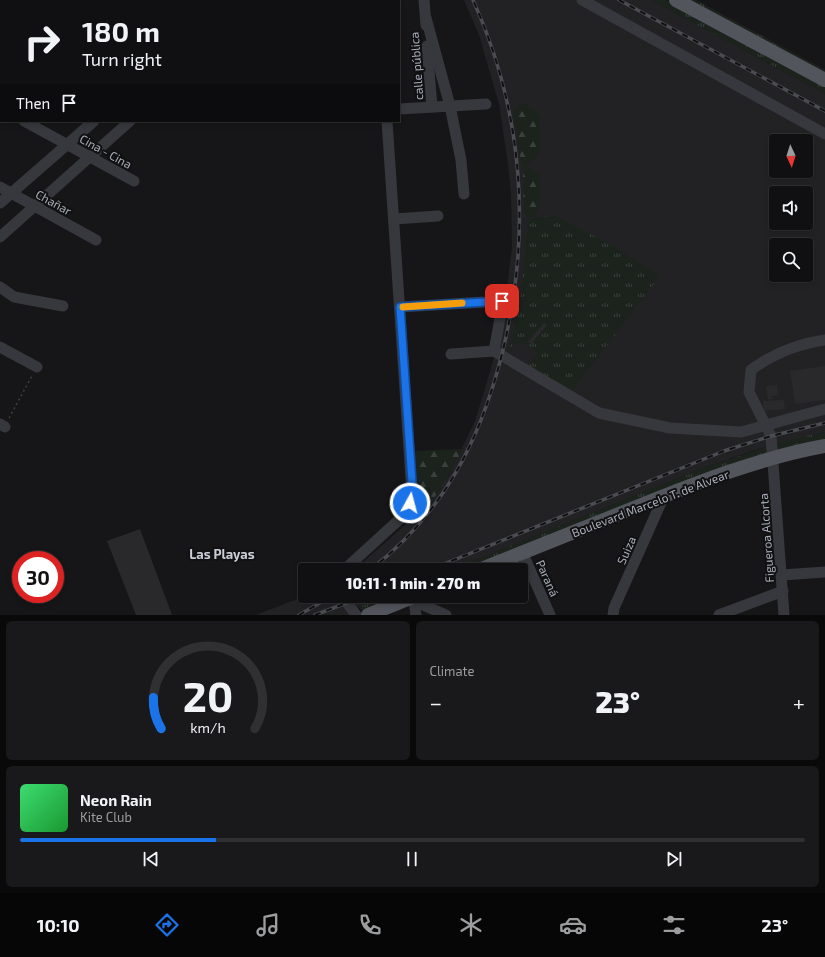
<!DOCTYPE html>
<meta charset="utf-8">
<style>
:root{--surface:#101012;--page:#19191b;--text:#f1f3f6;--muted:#9c9d9f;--line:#303032;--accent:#1a73e8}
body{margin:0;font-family:"Exo 2",sans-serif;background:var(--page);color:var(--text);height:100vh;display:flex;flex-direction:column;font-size:15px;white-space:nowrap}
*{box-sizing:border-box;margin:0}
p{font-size:13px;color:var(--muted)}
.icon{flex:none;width:22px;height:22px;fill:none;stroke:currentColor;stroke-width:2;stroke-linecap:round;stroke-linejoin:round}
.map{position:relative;height:615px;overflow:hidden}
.details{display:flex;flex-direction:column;gap:6px;padding:6px;background:#09090a;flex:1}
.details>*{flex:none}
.top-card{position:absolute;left:0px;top:0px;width:400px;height:122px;box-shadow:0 2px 6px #0003,0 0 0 1px var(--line);background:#101012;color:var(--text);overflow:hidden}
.needle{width:26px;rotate:176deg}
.fabs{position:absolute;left:769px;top:134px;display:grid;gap:8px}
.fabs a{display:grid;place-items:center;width:44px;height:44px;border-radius:4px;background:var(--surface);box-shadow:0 2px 6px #0003,0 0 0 1px var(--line);font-size:20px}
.speed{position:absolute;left:12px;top:551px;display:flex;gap:8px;font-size:20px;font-weight:700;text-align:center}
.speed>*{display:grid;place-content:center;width:52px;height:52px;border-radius:50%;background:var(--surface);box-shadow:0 2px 6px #0003,0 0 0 1px var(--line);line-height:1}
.speed .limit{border:6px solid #d22;background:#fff;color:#111}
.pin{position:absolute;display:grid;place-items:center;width:34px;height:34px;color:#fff;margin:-17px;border-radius:8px;box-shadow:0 2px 6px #0006}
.me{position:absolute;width:44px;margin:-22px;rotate:7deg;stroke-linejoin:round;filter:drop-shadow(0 0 3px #0008)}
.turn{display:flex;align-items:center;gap:14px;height:84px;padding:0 16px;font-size:18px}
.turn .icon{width:52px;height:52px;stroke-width:2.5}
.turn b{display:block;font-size:28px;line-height:34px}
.then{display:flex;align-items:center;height:38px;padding:0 16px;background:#0003;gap:8px;font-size:15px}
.big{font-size:30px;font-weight:800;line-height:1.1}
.details .tile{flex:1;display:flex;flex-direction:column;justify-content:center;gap:6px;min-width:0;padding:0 14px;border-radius:6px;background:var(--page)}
.details .dial{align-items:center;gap:0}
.dial svg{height:104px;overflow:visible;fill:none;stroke:var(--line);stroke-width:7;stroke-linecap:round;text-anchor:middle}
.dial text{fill:var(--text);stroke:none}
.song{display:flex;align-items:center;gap:12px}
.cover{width:48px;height:48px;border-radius:6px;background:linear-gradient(135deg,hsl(140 70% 55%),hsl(130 70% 35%))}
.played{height:4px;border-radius:2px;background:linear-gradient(90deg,var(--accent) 25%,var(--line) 25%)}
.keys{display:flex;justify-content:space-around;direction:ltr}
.heat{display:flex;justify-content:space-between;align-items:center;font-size:22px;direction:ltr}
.details .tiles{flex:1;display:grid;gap:6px;grid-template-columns:1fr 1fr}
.tile:last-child{grid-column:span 2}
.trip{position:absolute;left:298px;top:563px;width:230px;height:40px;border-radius:4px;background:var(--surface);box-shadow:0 2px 6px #0003,0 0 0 1px var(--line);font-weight:800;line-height:40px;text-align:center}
.dock{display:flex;height:64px;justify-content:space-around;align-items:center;background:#060607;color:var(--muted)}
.dock .icon{width:28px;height:28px}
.dock .current{color:var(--accent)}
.dock b{font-size:18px;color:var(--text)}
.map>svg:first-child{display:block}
.built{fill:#222225;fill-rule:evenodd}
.grass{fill:url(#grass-tufts)}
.forest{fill:url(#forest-firs)}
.building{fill:#29292c}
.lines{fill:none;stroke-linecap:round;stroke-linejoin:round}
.path{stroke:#3d3f44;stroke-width:1.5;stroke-dasharray:2 3;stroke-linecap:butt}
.minor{stroke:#37383d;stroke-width:11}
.major{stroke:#53555c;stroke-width:14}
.rail-casing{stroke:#4a4c52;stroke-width:3.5}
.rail{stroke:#111113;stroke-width:2;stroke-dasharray:6;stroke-linecap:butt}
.route-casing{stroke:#114b97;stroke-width:10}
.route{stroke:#1a73e8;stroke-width:7}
.slow{stroke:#f59e0b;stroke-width:7}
.labels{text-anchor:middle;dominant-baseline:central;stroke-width:4;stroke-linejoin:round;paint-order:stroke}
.street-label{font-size:12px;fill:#a8adb8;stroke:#111113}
.neighbourhood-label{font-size:13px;font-weight:bold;fill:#c9ccd4;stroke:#111113}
</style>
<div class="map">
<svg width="825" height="615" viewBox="0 0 825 615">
<defs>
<pattern id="grass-tufts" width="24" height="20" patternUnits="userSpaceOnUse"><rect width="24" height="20" fill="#1c231d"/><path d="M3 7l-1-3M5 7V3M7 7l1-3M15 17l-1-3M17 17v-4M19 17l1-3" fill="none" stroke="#3a403c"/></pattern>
<pattern id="forest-firs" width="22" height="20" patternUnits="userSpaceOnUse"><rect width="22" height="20" fill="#1c231d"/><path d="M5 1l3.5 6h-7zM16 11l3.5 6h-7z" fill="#3a403c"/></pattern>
</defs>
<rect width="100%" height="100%" fill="#161618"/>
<g class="built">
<path d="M 464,0 L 651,0 L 825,94 L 825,432 L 758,449 L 706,467 L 451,570 L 354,570 L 414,517 L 420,515 L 449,475 L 475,421 L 492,365 L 503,319 L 512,248 L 511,194 L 508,164 L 499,104 L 479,35 ZM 776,141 L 806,141 L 806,171 L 776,171 ZM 776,193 L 806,193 L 806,223 L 776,223 ZM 776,245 L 806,245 L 806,275 L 776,275 Z"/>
<path d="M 305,596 L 386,596 L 358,607 L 350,615 L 256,615 Z"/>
</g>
<g class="grass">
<path d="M 651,0 L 666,0 L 825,86 L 825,94 Z"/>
<path d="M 685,0 L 696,0 L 825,70 L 825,74 Z"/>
<path d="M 556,216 L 619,249 L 660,276 L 571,393 L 531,369 L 529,364 L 537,353 L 525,343 L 514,344 L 510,355 L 508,355 L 521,295 L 528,218 Z"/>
<path d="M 825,432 L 825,442 L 777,451 L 776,443 Z"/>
<path d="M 769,446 L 770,455 L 677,486 L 468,570 L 451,570 L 706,467 Z"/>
<path d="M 386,596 L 403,596 L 363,611 L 358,607 Z"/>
</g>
<g class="forest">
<path d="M 520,103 L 527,104 L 541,116 C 537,131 549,157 528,163 L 525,169 L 522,167 L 513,112 Z"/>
<path d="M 530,168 L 538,173 C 542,186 541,205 536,217 L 525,217 L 524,214 L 523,176 L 524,171 Z"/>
<path d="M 463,449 L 440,490 L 420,515 L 414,451 Z"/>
</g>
<g class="building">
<path d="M 544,323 L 547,325 L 531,344 L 528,342 Z"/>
<path d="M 825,366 L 825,400 L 795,404 L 790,371 Z"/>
<path d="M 777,385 L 778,395 L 772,396 L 773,399 L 768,399 L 766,386 Z"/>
<path d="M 784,400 L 785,409 L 764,411 L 763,401 Z"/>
<path d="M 140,529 L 172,615 L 136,615 L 107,541 Z"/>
</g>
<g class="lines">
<path class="path" d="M 9,418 L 33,374"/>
<g class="minor">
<path d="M 95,0 L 97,1"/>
<path d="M 379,0 L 379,1"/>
<path d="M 424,0 L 426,25"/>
<path d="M 582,0 L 825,134"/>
<path d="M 20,1 L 21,0"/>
<path d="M 229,1 L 229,0"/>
<path d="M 426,18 L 450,106 L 461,160 L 464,194"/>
<path d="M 0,28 L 1,29"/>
<path d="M 0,39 L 1,37"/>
<path d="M 427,46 L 432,107"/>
<path d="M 0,108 L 1,109"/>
<path d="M 399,109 L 486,104"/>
<path d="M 24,121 L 134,181"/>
<path d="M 0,187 L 96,240"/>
<path d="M 0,203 L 94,121"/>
<path d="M 394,219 L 438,216"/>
<path d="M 0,237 L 130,121"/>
<path d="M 0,287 L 14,297 L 63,306"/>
<path d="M 400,307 L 502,301 L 502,307 L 494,351"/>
<path d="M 0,347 L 37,367"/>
<path d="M 451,354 L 494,351 L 599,413 L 670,428 L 741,432 L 825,409"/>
<path d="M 0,424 L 5,427"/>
<path d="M 522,552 L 550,615"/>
<path d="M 344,570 L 402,517 L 406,511 L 412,494 L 387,121"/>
<path d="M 782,575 L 825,572"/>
<path d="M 342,596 L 356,615"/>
<path d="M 412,597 L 414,601 L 446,615"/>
<path d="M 414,601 L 416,615"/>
<path d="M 613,615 L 614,608 L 664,496"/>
<path d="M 719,615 L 783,591"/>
<path d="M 784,615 L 771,436 L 749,392 L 751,370 C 774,353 797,344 825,340"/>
</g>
<g class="major">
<path d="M 676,0 L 825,80"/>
<path d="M 479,570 C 531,549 583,528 634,508 C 696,483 759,458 825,446"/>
<path d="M 368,615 L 415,596"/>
</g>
<g class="rail-casing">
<g id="rail">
<path d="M 619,0 L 825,111"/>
<path d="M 370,570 C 443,514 480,441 502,354 C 532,234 524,113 473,0"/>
<path d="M 429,570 L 724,451 L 771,436 L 825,423"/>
<path d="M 299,615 L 332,596"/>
<path d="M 315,615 L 365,596"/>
</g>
</g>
<use href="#rail" class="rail"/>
</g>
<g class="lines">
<g class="route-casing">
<path id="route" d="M 410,503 L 412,482 L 400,307 L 502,301"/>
</g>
<use href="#route" class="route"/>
<path class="slow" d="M 403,307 L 462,303"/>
</g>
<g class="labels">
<g class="street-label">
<text transform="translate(416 66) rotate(-94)">calle pública</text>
<text transform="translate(106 151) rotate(29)">Cina - Cina</text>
<text transform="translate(54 202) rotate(29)">Chañar</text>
<text transform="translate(650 503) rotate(-21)">Boulevard Marcelo T. de Alvear</text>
<text transform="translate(766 538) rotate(-94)">Figueroa Alcorta</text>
<text transform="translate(626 550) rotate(-66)">Suiza</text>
<text transform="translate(548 578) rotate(66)">Paraná</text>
</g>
<g class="neighbourhood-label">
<text x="222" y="554">Las Playas</text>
</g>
</g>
</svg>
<div class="fabs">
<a><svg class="needle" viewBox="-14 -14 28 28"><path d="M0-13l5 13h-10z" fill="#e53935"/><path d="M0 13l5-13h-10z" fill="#9c9d9f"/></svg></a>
<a><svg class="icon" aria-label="sound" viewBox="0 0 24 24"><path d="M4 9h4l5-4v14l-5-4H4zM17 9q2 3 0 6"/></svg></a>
<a><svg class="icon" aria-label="search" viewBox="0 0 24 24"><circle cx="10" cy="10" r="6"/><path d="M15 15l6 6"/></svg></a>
</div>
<div class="speed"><div class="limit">30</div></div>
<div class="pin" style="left:502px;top:301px;background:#d93025"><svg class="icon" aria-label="arrive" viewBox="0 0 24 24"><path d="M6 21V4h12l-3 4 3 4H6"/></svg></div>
<svg class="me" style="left:410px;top:503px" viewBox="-20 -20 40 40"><circle r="17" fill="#1a73e8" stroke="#fff" stroke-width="3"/><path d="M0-11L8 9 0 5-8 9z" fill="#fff"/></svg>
<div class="trip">10:11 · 1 min · 270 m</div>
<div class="top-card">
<div class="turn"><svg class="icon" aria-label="right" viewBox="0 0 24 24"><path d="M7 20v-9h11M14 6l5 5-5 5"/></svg><div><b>180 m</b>Turn right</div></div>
<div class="then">Then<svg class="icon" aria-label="arrive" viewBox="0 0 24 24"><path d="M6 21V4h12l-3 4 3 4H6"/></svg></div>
</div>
</div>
<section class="details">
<div class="tiles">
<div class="tile dial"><svg viewBox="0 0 100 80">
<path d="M14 69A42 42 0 1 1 86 69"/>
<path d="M14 69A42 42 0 0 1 8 45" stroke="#1a73e8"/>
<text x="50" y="56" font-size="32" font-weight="700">20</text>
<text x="50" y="72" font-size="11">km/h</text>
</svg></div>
<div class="tile"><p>Climate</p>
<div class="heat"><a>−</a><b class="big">23°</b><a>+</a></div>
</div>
<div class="tile">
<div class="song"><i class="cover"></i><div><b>Neon Rain</b><p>Kite Club</p></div></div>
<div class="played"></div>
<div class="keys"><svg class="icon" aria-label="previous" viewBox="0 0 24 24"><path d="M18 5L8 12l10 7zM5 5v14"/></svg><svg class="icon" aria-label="pause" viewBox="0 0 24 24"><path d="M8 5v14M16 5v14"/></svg><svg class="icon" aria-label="next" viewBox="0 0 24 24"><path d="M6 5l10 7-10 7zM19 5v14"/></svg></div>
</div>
</div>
</section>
<nav class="dock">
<b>10:10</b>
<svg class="icon current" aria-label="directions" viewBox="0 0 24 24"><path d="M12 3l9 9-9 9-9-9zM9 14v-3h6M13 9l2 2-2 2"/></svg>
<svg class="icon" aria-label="music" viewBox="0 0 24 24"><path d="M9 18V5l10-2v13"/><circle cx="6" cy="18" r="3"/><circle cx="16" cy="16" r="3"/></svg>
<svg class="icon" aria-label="phone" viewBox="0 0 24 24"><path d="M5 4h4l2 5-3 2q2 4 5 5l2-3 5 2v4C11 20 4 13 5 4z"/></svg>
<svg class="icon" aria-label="climate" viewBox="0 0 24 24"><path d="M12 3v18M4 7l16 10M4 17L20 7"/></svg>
<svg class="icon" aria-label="car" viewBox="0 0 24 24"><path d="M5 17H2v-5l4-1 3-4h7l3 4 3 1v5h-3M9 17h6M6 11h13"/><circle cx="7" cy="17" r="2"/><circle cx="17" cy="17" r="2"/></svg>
<svg class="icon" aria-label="filters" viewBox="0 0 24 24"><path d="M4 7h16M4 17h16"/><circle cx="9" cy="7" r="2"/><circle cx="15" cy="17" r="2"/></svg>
<b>23°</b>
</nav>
